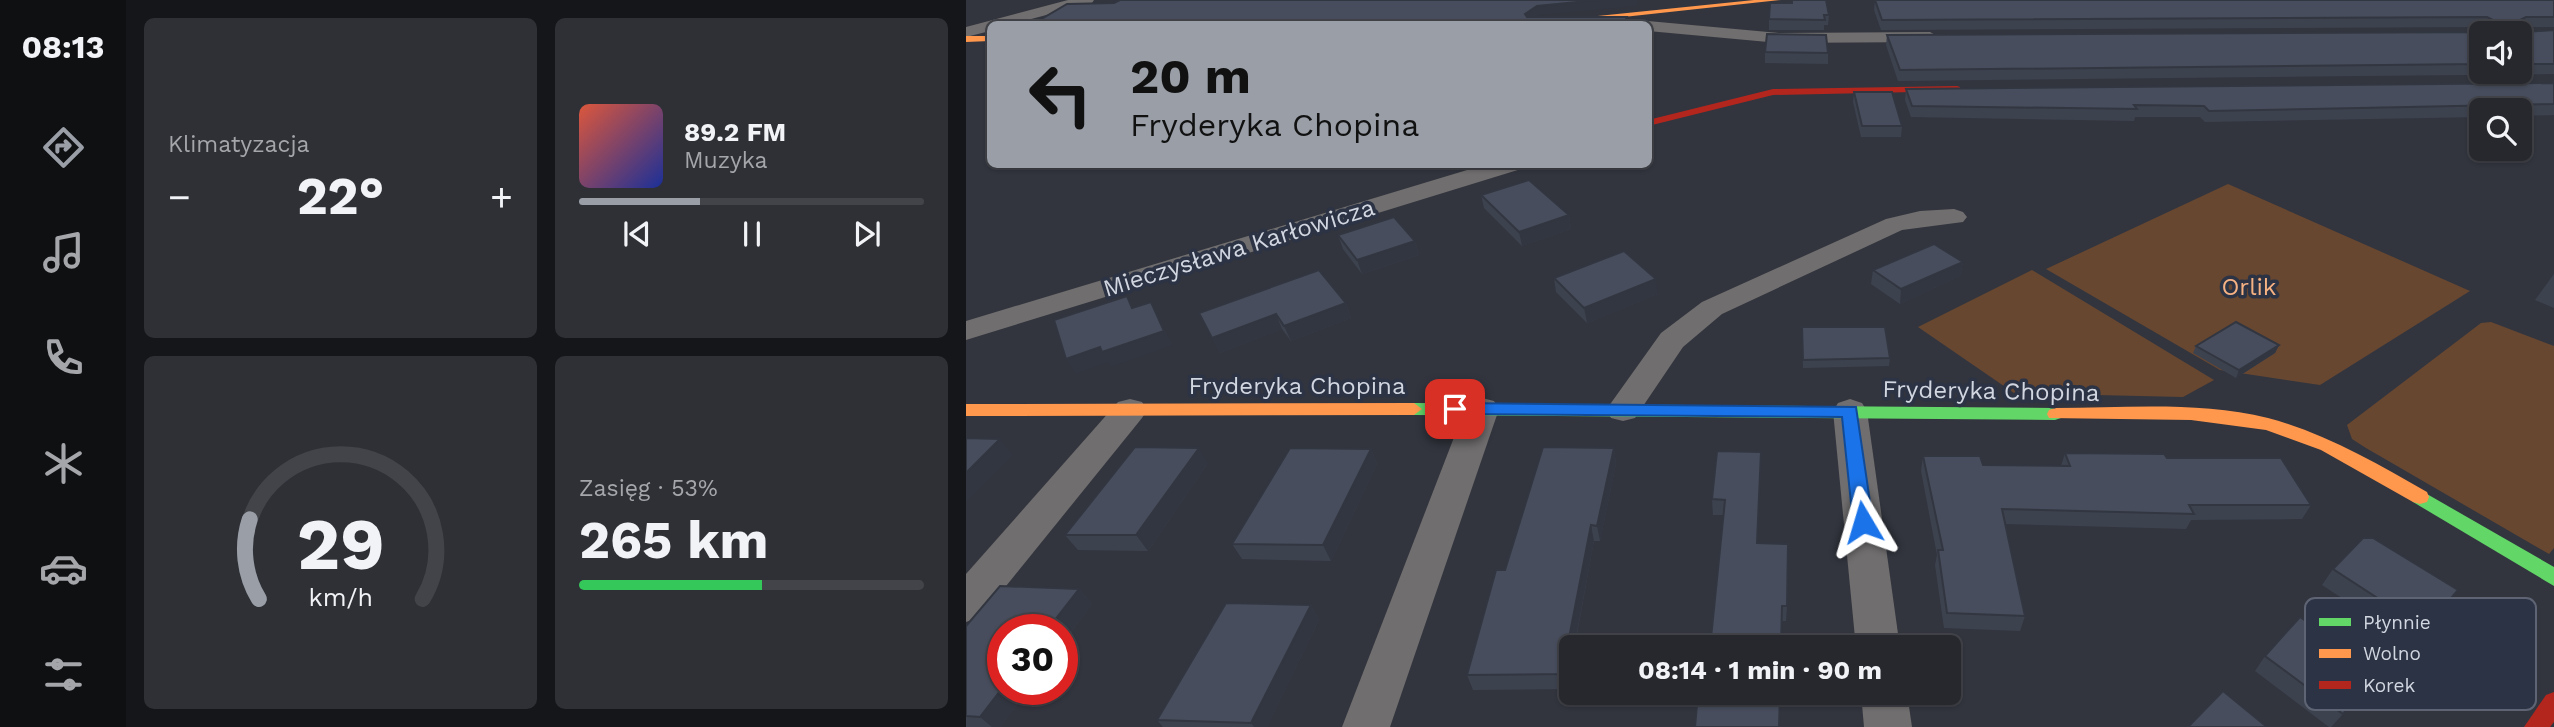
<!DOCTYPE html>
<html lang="pl">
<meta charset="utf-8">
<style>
:root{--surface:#26282e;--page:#2e3036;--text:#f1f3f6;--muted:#a4a6aa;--line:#42444a;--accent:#999ea7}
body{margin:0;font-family:"Work Sans",sans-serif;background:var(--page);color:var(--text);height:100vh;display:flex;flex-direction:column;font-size:26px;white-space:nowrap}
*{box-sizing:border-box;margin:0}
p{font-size:23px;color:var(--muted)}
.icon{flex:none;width:38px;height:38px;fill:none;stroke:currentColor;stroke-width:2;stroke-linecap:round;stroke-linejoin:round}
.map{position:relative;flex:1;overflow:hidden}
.sheet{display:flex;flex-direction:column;gap:18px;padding:18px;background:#151619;width:840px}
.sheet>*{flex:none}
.top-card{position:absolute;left:21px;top:21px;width:665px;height:147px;border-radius:10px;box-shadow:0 2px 5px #0004,0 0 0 2px var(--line);background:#999ea7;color:#111;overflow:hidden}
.buttons{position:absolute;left:1503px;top:21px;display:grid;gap:14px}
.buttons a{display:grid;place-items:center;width:63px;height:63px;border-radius:10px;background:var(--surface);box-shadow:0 2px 5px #0004,0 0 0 2px var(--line);font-size:35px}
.speed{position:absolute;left:21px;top:614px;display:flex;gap:14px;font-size:35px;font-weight:700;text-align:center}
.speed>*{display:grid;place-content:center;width:91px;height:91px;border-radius:50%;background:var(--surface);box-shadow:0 2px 5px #0004,0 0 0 2px var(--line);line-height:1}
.speed .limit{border:10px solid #d22;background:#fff;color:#111}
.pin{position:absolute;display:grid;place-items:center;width:60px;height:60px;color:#fff;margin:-30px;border-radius:14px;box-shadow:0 4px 10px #0006}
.me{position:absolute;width:77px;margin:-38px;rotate:353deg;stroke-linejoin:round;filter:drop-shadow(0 0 5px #0008)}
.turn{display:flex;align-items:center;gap:24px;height:147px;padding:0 28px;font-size:32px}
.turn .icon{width:91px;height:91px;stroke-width:2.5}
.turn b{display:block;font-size:49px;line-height:60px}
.big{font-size:52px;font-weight:700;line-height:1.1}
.sheet .tile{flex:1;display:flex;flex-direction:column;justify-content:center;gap:10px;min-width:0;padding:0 24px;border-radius:10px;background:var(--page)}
.sheet .dial{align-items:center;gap:0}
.dial svg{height:182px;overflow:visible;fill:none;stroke:var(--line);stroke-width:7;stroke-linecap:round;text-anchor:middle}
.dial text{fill:var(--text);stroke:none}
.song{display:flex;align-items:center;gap:21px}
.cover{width:84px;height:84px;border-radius:10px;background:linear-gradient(135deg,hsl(10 70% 55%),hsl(230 70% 35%))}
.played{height:7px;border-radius:4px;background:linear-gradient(90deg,var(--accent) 35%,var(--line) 35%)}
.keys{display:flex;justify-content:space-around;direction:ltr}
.heat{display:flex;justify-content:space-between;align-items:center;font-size:38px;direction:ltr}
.charge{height:10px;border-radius:5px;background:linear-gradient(90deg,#34c759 53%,var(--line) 0)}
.sheet .tiles{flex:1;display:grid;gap:18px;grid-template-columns:repeat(2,1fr)}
.trip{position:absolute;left:593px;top:635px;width:402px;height:70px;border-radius:10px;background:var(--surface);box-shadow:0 2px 5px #0004,0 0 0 2px var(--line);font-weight:700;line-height:70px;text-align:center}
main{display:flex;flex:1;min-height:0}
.menu{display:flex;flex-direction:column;width:126px;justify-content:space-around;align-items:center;background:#0f1012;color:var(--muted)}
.menu .icon{width:49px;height:49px}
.menu .active{color:var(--accent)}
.menu b{font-size:32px;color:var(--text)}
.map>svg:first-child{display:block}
.green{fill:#684731}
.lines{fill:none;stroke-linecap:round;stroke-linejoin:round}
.street{fill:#706e6e;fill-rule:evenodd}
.fast{fill:#63d668;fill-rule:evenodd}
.slow{fill:#ff974d;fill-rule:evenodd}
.jam{fill:#b3261e;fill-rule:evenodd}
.wall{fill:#3d424f;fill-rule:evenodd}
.shaded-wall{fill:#323640}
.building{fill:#474d5c;stroke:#323640;stroke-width:2}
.route{fill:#1a73e8;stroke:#114b97;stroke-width:2}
.labels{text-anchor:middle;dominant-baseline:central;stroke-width:7;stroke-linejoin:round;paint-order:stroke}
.street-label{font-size:24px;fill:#d1d6e0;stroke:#2c3344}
.park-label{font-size:24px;fill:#f7b283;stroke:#2c3344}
.key{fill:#2c3344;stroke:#5e6473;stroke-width:2}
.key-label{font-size:19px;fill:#d1d6e0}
</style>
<main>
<nav class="menu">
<b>08:13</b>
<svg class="icon active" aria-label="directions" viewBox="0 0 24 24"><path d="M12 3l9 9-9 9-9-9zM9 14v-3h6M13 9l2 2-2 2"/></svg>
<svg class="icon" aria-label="music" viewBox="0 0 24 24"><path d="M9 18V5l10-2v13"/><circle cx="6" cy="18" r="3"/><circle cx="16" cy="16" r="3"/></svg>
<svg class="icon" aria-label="phone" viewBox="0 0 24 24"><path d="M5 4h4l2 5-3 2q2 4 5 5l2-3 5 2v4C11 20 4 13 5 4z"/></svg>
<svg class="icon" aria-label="climate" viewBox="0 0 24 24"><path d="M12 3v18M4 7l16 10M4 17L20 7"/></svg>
<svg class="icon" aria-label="car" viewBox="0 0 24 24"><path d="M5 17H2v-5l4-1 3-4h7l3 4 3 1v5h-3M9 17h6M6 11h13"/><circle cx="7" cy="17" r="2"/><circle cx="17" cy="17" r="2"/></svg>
<svg class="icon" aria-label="filters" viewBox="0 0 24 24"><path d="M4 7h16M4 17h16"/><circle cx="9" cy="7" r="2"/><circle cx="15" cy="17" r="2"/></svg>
</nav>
<section class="sheet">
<div class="tiles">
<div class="tile"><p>Klimatyzacja</p>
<div class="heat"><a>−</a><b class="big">22°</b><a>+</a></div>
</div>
<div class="tile">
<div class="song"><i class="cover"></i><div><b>89.2 FM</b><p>Muzyka</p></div></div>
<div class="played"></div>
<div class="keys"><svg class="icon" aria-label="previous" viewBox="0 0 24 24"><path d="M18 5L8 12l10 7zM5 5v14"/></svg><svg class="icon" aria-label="pause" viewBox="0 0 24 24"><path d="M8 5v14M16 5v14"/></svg><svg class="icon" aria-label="next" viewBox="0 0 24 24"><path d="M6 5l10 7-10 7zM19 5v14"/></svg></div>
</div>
<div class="tile dial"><svg viewBox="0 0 100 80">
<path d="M14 69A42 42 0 1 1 86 69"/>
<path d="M14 69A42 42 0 0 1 10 34" stroke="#999ea7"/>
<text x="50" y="56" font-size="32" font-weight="700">29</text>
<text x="50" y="72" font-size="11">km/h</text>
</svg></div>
<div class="tile"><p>Zasięg · 53%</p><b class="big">265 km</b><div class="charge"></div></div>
</div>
</section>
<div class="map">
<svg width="1588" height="727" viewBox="0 0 1588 727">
<rect width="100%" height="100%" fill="#32353e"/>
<g class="green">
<path d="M 1262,184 L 1504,291 L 1354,385 L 1254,370 L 1080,269 Z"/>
<path d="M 1066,270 L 1248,380 L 1217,397 L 1048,393 L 952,327 Z"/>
<path d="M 1525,322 L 1588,346 L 1588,548 L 1583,554 L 1400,448 L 1386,439 L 1381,425 L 1515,323 Z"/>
</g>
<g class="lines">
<g class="street">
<path d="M 102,0 L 128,0 L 126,3 L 46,24 L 24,24 L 24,31 L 0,37 L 0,27 Z"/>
<path d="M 682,21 L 813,33 L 964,32 L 973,37 L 964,42 L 813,43 L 682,31 L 682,24 L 675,24 Z"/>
<path d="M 521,164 L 558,164 L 555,169 L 0,340 L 0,321 Z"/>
<path d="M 988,209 L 997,212 L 1001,217 L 997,222 L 936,230 L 756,314 L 717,347 L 669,418 L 657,421 L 645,418 L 640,410 L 695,333 L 736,302 L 920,219 L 954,211 Z"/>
<path d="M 516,398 L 528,401 L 533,409 L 424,727 L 376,727 L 499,409 L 504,401 Z"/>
<path d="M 164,399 L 176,402 L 181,410 L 176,418 L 15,617 L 0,622 L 0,574 L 152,402 Z"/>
<path d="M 884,399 L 896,403 L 901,411 L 934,648 L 890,648 L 867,411 L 872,403 Z"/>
<path d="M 895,693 L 941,693 L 946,727 L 898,727 Z"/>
</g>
<g class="fast">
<path d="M 448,403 L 1089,408 L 1095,410 L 1097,414 L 1095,418 L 1089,420 L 448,415 L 440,409 Z"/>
<path d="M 1454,490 L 1588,567 L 1588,586 L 1447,502 L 1445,497 L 1447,492 Z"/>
</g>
<g class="slow">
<path d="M 788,0 L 815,0 L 593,24 L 569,24 L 573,22 Z"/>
<path d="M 0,36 L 24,36 L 24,41 L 0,42 Z"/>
<path d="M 448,403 L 456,409 L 448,415 L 0,416 L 0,404 Z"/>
<path d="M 1089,408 C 1159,408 1233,401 1302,418 C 1359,433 1410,463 1461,492 L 1463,497 L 1461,502 L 1454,504 L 1447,502 L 1355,450 L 1300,430 L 1225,420 L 1083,418 L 1081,414 L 1083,410 Z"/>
</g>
<g class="jam">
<path d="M 991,86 L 994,87 L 994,91 L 807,95 L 682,126 L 682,120 L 807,89 Z"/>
<path d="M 1588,692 L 1588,722 L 1584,727 L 1558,727 L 1580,695 Z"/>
</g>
</g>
<g class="wall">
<path d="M 825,0 L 860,0 L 863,15 L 862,25 L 858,25 L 858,30 L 803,30 L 803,19 L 825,3 Z"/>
<path d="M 909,0 L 1588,0 L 1588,27 L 1558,27 L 1560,32 L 1588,30 L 1588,74 L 932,81 L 920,45 L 921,35 L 1520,32 L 1522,30 L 1516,27 L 915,30 L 908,10 ZM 1516,33 L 1554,33 L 1554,72 L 1516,72 Z"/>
<path d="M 799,52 L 862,53 L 862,64 L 799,63 Z"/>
<path d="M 1588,83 L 1588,115 L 1554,116 L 1554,110 L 1516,110 L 1516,117 L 1239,122 L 1234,117 L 1169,117 L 1168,121 L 945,117 L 939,100 L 940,89 Z"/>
<path d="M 888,92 L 936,126 L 935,137 L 895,137 L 887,102 Z"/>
<path d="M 515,195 L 603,215 L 605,229 L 556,246 L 518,208 Z"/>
<path d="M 372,235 L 449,241 L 453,255 L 396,274 L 377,249 Z"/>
<path d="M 997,262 L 994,276 L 934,304 L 905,284 L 907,270 Z"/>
<path d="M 1588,274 L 1588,308 L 1569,300 Z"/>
<path d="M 588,278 L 692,294 L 621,323 L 590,292 Z"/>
<path d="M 380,303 L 385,318 L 325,341 L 316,329 L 254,353 L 233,313 Z"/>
<path d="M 836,327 L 924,358 L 923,366 L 837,368 Z"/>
<path d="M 1313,345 L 1309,353 L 1270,378 L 1227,353 L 1230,346 Z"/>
<path d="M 648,448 L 650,464 L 634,541 L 628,541 L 601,689 L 507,690 L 501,675 L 539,570 Z"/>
<path d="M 405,449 L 411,464 L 365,561 L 276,559 L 266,544 Z"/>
<path d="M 1099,453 L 1201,458 L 1345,505 L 1336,519 L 1225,520 L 1220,529 L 1039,524 L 1059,616 L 1054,631 L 978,628 L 969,565 L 971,555 L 955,471 L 957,456 L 1017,465 L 1095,466 Z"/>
<path d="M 242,463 L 182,551 L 112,550 L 99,535 Z"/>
<path d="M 795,468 L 791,543 L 821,606 L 820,621 L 816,621 L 757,515 L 747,515 L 746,499 Z"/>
<path d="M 1367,569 L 1459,629 L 1446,644 L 1356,585 Z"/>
<path d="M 113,589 L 126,604 L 96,644 L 96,630 L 37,690 L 62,690 L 34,727 L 0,727 L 0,626 Z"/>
<path d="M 345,605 L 353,620 L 301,727 L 197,727 L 191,720 Z"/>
<path d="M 1299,656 L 1377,714 L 1365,727 L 1363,727 L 1289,671 Z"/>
</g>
<g class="shaded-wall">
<path d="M 632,0 L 672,0 L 670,6 L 573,15 L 560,24 L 559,14 L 571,6 Z"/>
<path d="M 1560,17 L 1554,27 L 1550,22 Z"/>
<path d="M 603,215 L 605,229 L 556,246 L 553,232 Z"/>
<path d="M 449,241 L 453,255 L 396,274 L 391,260 Z"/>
<path d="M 997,262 L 994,276 L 934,304 L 935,289 Z"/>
<path d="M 690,279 L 692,294 L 621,323 L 618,308 Z"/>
<path d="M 185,302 L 207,345 L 145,367 L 142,362 L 110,374 L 100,359 L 134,347 Z"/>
<path d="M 380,303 L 385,318 L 325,341 L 318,326 Z"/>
<path d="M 310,314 L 316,329 L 254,353 L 246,338 Z"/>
<path d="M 1313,345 L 1309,353 L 1270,378 L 1273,370 Z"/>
<path d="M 34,439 L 47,455 L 0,502 L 0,473 Z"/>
<path d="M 233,448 L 242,463 L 182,551 L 170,535 Z"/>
<path d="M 648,448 L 650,464 L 634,541 L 631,526 Z"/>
<path d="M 405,449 L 411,464 L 365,561 L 357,545 Z"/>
<path d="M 625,525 L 628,541 L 608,648 L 606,648 L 606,662 L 601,689 L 596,674 Z"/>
<path d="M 113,589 L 126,604 L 96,644 L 96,630 L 81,630 Z"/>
<path d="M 345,605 L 353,620 L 301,727 L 288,727 L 285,723 Z"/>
<path d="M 37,687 L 37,690 L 62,690 L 34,727 L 26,727 L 14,717 Z"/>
</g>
<g class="building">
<path d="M 154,0 L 632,0 L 571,6 L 559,14 L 561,17 L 661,17 L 658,24 L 67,24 L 101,4 L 148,3 Z"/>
<path d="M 826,0 L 860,0 L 863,15 L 858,15 L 859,20 L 803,19 L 804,3 L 826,3 Z"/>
<path d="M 909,0 L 1588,0 L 1588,17 L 1560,17 L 1550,22 L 1557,25 L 1560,32 L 1588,30 L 1588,64 L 1554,64 L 1554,33 L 1516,33 L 1516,64 L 934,70 L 921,35 L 1522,32 L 1524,25 L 1531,22 L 1521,17 L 916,20 Z"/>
<path d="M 801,34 L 860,35 L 862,53 L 799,52 Z"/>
<path d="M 1588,83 L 1588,104 L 1243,111 L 1238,106 L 1168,105 L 1171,109 L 946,106 L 940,89 Z"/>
<path d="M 888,92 L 926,92 L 936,126 L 896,126 Z"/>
<path d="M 563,180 L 603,215 L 553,232 L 515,195 Z"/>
<path d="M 428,217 L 449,241 L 391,260 L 372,235 Z"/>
<path d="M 968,244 L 997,262 L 935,289 L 907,270 Z"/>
<path d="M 658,251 L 690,279 L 618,308 L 588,278 Z"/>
<path d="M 353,270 L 380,303 L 318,326 L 310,314 L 246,338 L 233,313 Z"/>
<path d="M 161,296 L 166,308 L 185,302 L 198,331 L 136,352 L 134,347 L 100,359 L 88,320 Z"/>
<path d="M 1270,322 L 1313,345 L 1273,370 L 1230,346 Z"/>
<path d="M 836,327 L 919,327 L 924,358 L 837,360 Z"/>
<path d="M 0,438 L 34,439 L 0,473 Z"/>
<path d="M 169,447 L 233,448 L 170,535 L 99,535 Z"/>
<path d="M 577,447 L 648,448 L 631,526 L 625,525 L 596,674 L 501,675 L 530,570 L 539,570 Z"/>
<path d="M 324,448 L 405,449 L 357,545 L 266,544 Z"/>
<path d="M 751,451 L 795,452 L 791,543 L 822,544 L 821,606 L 816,606 L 815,648 L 744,648 L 759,500 L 746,499 Z"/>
<path d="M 1099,453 L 1198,454 L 1201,458 L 1315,458 L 1345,505 L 1223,505 L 1228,514 L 1036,509 L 1059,616 L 981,613 L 972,550 L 977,550 L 957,456 L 1014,456 L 1017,465 L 1104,466 Z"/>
<path d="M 1397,538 L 1407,538 L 1492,590 L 1459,629 L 1367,569 Z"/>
<path d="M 34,586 L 113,589 L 81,630 L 37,630 L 37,687 L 14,717 L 0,716 L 0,626 Z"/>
<path d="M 260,603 L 345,605 L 285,723 L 191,720 Z"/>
<path d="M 1334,617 L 1411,670 L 1377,714 L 1299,656 Z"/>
<path d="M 1257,691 L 1301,727 L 1222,727 Z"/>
<path d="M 732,693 L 814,693 L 813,727 L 729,727 Z"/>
</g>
<path class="route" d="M 489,403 L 890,407 L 907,522 L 904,527 L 890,527 L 887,522 L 876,417 L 489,414 L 480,409 Z"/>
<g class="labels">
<g class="street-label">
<text transform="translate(273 248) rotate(-17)">Mieczysława Karłowicza</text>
<text x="331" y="386">Fryderyka Chopina</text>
<text transform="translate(1025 391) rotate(1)">Fryderyka Chopina</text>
</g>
<g class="park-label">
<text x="1283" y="287">Orlik</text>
</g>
</g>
<rect x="1339" y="598" width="231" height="112" rx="10" class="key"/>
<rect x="1353" y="618" width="32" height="8" fill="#63d668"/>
<rect x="1353" y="649" width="32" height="9" fill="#ff974d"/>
<rect x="1353" y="681" width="32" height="8" fill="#b3261e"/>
<g class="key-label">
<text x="1397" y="629">Płynnie</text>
<text x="1397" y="660">Wolno</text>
<text x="1397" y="692">Korek</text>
</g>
</svg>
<div class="buttons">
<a><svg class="icon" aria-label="sound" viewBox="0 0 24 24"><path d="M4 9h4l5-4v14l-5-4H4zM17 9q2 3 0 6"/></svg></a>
<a><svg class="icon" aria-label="search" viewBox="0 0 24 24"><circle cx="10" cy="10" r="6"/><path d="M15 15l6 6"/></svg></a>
</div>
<div class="speed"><div class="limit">30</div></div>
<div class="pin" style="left:489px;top:409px;background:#d93025"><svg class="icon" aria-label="arrive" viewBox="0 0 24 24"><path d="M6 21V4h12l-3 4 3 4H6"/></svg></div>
<svg class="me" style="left:897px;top:522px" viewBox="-20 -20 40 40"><path d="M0-17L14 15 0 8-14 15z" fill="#1a73e8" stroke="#fff" stroke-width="4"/></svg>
<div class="trip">08:14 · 1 min · 90 m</div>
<div class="top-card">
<div class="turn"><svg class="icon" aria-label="left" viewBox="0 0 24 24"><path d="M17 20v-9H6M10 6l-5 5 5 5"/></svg><div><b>20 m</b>Fryderyka Chopina</div></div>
</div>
</div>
</main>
